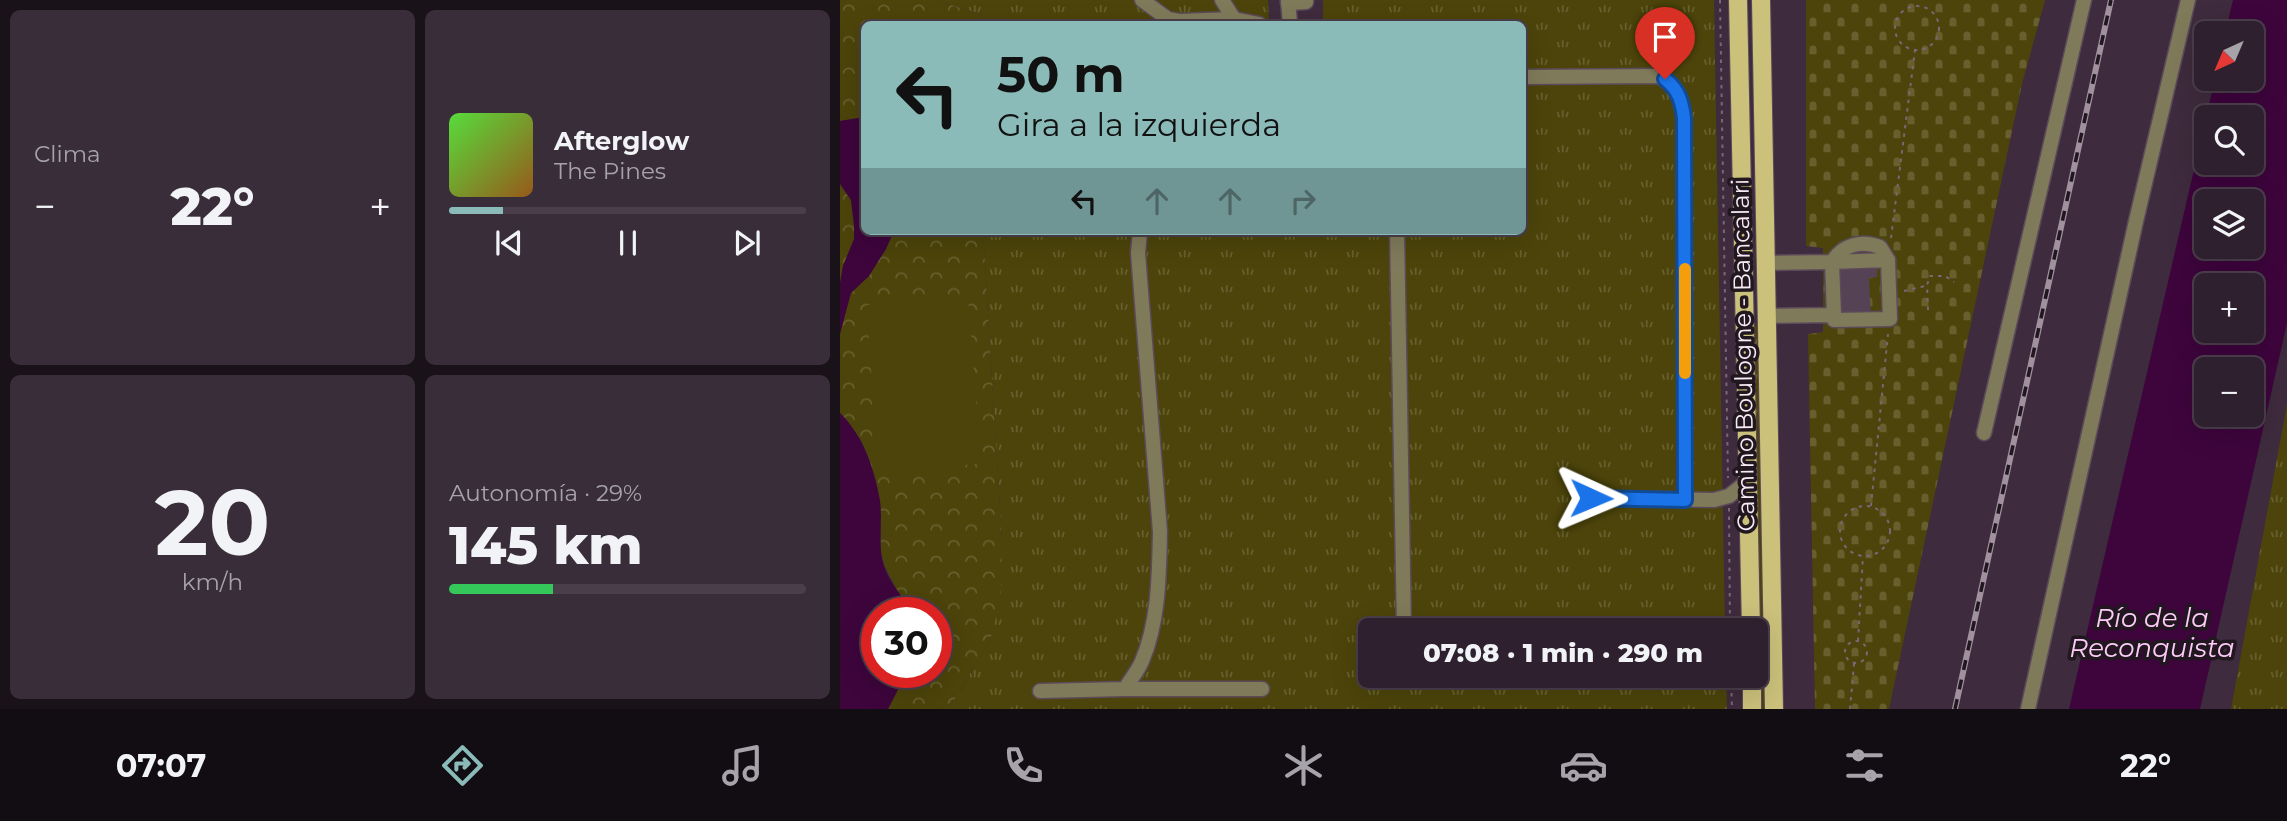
<!DOCTYPE html>
<html lang="es">
<meta charset="utf-8">
<style>
:root{--surface:#2e202e;--page:#3a2d3a;--text:#f1f3f6;--muted:#a7a3aa;--line:#493e4a;--accent:#8bbbb9}
body{margin:0;font-family:Montserrat,sans-serif;background:var(--page);color:var(--text);height:100vh;display:flex;flex-direction:column;font-size:26px;white-space:nowrap}
*{box-sizing:border-box;margin:0}
p{font-size:23px;color:var(--muted)}
.icon{flex:none;width:38px;height:38px;fill:none;stroke:currentColor;stroke-width:2;stroke-linecap:round;stroke-linejoin:round}
.map{position:relative;flex:1;overflow:hidden}
.details{display:flex;flex-direction:column;gap:10px;padding:10px;background:#191219;width:840px}
.details>*{flex:none}
.banner{position:absolute;left:21px;top:21px;width:665px;height:214px;border-radius:10px;box-shadow:0 7px 28px #0002,0 0 0 2px var(--line);background:#8bbbb9;color:#111;overflow:hidden}
.needle{width:46px;rotate:224deg}
.fabs{position:absolute;left:1354px;top:21px;display:grid;gap:14px}
.fabs a{display:grid;place-items:center;width:70px;height:70px;border-radius:10px;background:var(--surface);box-shadow:0 7px 28px #0002,0 0 0 2px var(--line);font-size:35px}
.speed{position:absolute;left:21px;top:597px;display:flex;gap:14px;font-size:35px;font-weight:700;text-align:center}
.speed>*{display:grid;place-content:center;width:91px;height:91px;border-radius:50%;background:var(--surface);box-shadow:0 7px 28px #0002,0 0 0 2px var(--line);line-height:1}
.speed .limit{border:10px solid #d22;background:#fff;color:#111}
.pin{position:absolute;display:grid;place-items:center;width:60px;height:60px;color:#fff;margin:-72px -30px;border-radius:50% 50% 50% 0;rotate:-45deg;box-shadow:0 0 7px #0007}
.pin .icon{rotate:45deg}
.me{position:absolute;width:77px;margin:-38px;rotate:91deg;stroke-linejoin:round;filter:drop-shadow(0 0 5px #0008)}
.turn{display:flex;align-items:center;gap:24px;height:147px;padding:0 21px;font-size:32px}
.turn .icon{width:91px;height:91px;stroke-width:2.5}
.turn b{display:block;font-size:49px;line-height:60px}
.lanes{display:flex;align-items:center;height:66px;padding:0 21px;background:#0003;justify-content:center;gap:35px;direction:ltr}
.lanes .off{opacity:.35}
.big{font-size:52px;font-weight:800;line-height:1.1}
.details .card{flex:1;display:flex;flex-direction:column;justify-content:center;gap:10px;min-width:0;padding:0 24px;border-radius:10px;background:var(--page)}
.details .dial{align-items:center;gap:0}
.dial b{font-size:91px;line-height:1}
.song{display:flex;align-items:center;gap:21px}
.cover{width:84px;height:84px;border-radius:10px;background:linear-gradient(135deg,hsl(110 70% 55%),hsl(30 70% 35%))}
.played{height:7px;border-radius:4px;background:linear-gradient(90deg,var(--accent) 15%,var(--line) 15%)}
.keys{display:flex;justify-content:space-around;direction:ltr}
.heat{display:flex;justify-content:space-between;align-items:center;font-size:38px;direction:ltr}
.charge{height:10px;border-radius:5px;background:linear-gradient(90deg,#34c759 29%,var(--line) 0)}
.details .tiles{flex:1;display:grid;gap:10px;grid-template-columns:repeat(2,1fr)}
.trip{position:absolute;left:518px;top:618px;width:410px;height:70px;border-radius:10px;background:var(--surface);box-shadow:0 7px 28px #0002,0 0 0 2px var(--line);font-weight:800;line-height:70px;text-align:center}
.tab-bar{display:flex;height:112px;justify-content:space-around;align-items:center;background:#120d12;color:var(--muted)}
.tab-bar .icon{width:49px;height:49px}
.tab-bar .selected{color:var(--accent)}
.tab-bar b{font-size:32px;color:var(--text)}
main{display:flex;flex:1;min-height:0}
.map>svg:first-child{display:block}
.grass{fill:url(#grass-tufts)}
.forest{fill:url(#forest-crowns)}
.cemetery{fill:url(#cemetery-stones)}
.pitch{fill:#4c440a}
.water{fill:#3d053c;fill-rule:evenodd}
.building{fill:#564255}
.lines{fill:none;stroke-linecap:round;stroke-linejoin:round}
.minor-casing{stroke:#5c4a5a;stroke-width:17}
.major-casing{stroke:#5c4a5a;stroke-width:20}
.path{stroke:#796777;stroke-width:2;stroke-dasharray:3.5 5;stroke-linecap:butt}
.minor{stroke:#7f7a59;stroke-width:14}
.major{stroke:#cbc17b;stroke-width:18}
.rail-casing{stroke:#a1919f;stroke-width:6}
.rail{stroke:#20171f;stroke-width:3.5;stroke-dasharray:10;stroke-linecap:butt}
.route-casing{stroke:#114b97;stroke-width:18}
.route{stroke:#1a73e8;stroke-width:12}
.slow{stroke:#f59e0b;stroke-width:12}
.labels{text-anchor:middle;dominant-baseline:central;stroke-width:7;stroke-linejoin:round;paint-order:stroke}
.street-label{font-size:24px;fill:#f7eaf5;stroke:#20171f}
.water-label{font-size:26px;font-style:italic;fill:#fecbf9;stroke:#20171f}
</style>
<main>
<section class="details">
<div class="tiles">
<div class="card"><p>Clima</p>
<div class="heat"><a>−</a><b class="big">22°</b><a>+</a></div>
</div>
<div class="card">
<div class="song"><i class="cover"></i><div><b>Afterglow</b><p>The Pines</p></div></div>
<div class="played"></div>
<div class="keys"><svg class="icon" aria-label="previous" viewBox="0 0 24 24"><path d="M18 5L8 12l10 7zM5 5v14"/></svg><svg class="icon" aria-label="pause" viewBox="0 0 24 24"><path d="M8 5v14M16 5v14"/></svg><svg class="icon" aria-label="next" viewBox="0 0 24 24"><path d="M6 5l10 7-10 7zM19 5v14"/></svg></div>
</div>
<div class="card dial"><b>20</b><p>km/h</p></div>
<div class="card"><p>Autonomía · 29%</p><b class="big">145 km</b><div class="charge"></div></div>
</div>
</section>
<div class="map">
<svg width="1447" height="709" viewBox="0 0 1447 709">
<defs>
<pattern id="grass-tufts" width="24" height="20" patternUnits="userSpaceOnUse" patternTransform="scale(1.75)"><rect width="24" height="20" fill="#4c440a"/><path d="M3 7l-1-3M5 7V3M7 7l1-3M15 17l-1-3M17 17v-4M19 17l1-3" fill="none" stroke="#675f2e"/></pattern>
<pattern id="forest-crowns" width="20" height="18" patternUnits="userSpaceOnUse" patternTransform="scale(1.75)"><rect width="20" height="18" fill="#4c440a"/><path d="M2 6a3 3 0 1 1 6 0M12 15a3 3 0 1 1 6 0" fill="none" stroke="#675f2e"/></pattern>
<pattern id="cemetery-stones" width="16" height="16" patternUnits="userSpaceOnUse" patternTransform="scale(1.75)"><rect width="16" height="16" fill="#4c440a"/><path d="M2 7V4a2 2 0 0 1 4 0v3zM10 15v-3a2 2 0 0 1 4 0v3z" fill="#675f2e"/></pattern>
</defs>
<rect width="100%" height="100%" fill="#3e2b3d"/>
<g class="grass">
<path d="M 96,0 L 428,0 L 429,24 L 483,24 L 483,0 L 874,0 L 885,630 L 530,630 L 530,676 L 886,676 L 887,709 L 109,709 L 151,638 L 162,541 L 143,231 L 682,231 L 682,24 L 171,24 Z"/>
<path d="M 917,322 L 919,322 L 930,709 L 920,709 L 912,393 L 915,381 L 914,329 Z"/>
<path d="M 1447,404 L 1447,709 L 1391,709 Z"/>
</g>
<g class="forest">
<path d="M 0,0 L 96,0 L 171,24 L 24,24 L 24,117 L 0,121 Z"/>
<path d="M 0,184 L 11,200 L 14,225 L 14,239 L 3,266 L 0,283 Z"/>
<path d="M 54,231 L 143,231 L 162,541 L 161,596 L 151,638 L 109,709 L 48,709 L 67,672 L 96,672 L 96,612 L 73,612 L 57,590 L 44,565 L 41,552 L 40,501 L 28,456 L 21,440 L 0,413 L 0,334 L 3,315 L 10,293 L 29,276 Z"/>
</g>
<path class="cemetery" d="M 966,0 L 1205,0 L 1182,84 L 1049,709 L 975,709 L 968,334 L 983,332 L 983,248 L 966,246 Z"/>
<path class="pitch" d="M 128,298 L 141,463 L 38,476 L 27,305 Z"/>
<g class="water">
<path d="M 1393,0 L 1447,0 L 1447,323 L 1360,709 L 1229,709 L 1375,79 L 1412,79 L 1412,33 L 1385,33 ZM 1367,117 L 1412,117 L 1412,163 L 1367,163 ZM 1367,201 L 1412,201 L 1412,247 L 1367,247 ZM 1367,285 L 1412,285 L 1412,331 L 1367,331 ZM 1367,369 L 1412,369 L 1412,415 L 1367,415 Z"/>
<path d="M 24,117 L 24,231 L 54,231 L 46,249 L 29,276 L 11,293 L 0,334 L 0,283 L 3,266 L 14,239 L 14,225 L 11,200 L 0,184 L 0,121 Z"/>
<path d="M 0,413 C 23,435 35,470 40,501 C 43,522 37,546 44,566 C 50,584 63,597 73,612 L 37,612 L 37,672 L 67,672 L 48,709 L 0,709 Z"/>
</g>
<path class="building" d="M 1037,263 L 1037,277 L 1029,278 L 1031,316 L 998,318 L 995,265 Z"/>
<g class="lines">
<g class="minor-casing">
<g id="minor">
<path d="M 302,0 L 328,19 L 339,21 L 394,19 L 419,24"/>
<path d="M 382,0 L 394,19"/>
<path d="M 448,0 L 450,24"/>
<path d="M 448,3 L 466,2 L 466,0"/>
<path d="M 682,77 L 818,76 C 837,85 842,99 844,118 L 845,500"/>
<path d="M 557,231 L 564,630"/>
<path d="M 926,263 L 992,262 C 1003,244 1022,240 1040,247 L 1048,260"/>
<path d="M 926,316 L 994,315 L 992,262 L 1048,260 L 1050,319 L 994,320 L 994,315"/>
<path d="M 1144,433 L 1244,0"/>
<path d="M 751,498 L 874,500 L 889,496 L 908,481"/>
<path d="M 565,676 L 720,676"/>
<path d="M 285,689 L 422,689"/>
<path d="M 200,691 L 285,689 C 290,680 298,671 302,661 C 319,621 319,575 320,532 L 298,253 L 300,231"/>
<path d="M 1188,709 L 1296,221 L 1348,0"/>
</g>
</g>
<g class="major-casing">
<g id="major">
<path d="M 898,0 L 911,630"/>
<path d="M 921,0 L 934,709"/>
<path d="M 912,676 L 912,709"/>
</g>
</g>
<g class="path">
<path d="M 880,0 L 888,478"/>
<circle cx="1077" cy="28" r="22"/>
<path d="M 1051,238 L 1075,50"/>
<path d="M 1064,291 L 1085,286"/>
<path d="M 1088,310 L 1087,285 L 1090,276 L 1105,276 L 1114,282"/>
<path d="M 1031,506 L 1048,334"/>
<circle cx="1025" cy="531" r="25"/>
<path d="M 889,508 L 890,630"/>
<path d="M 1018,641 L 1023,556"/>
<circle cx="1016" cy="652" r="11"/>
<path d="M 891,676 L 892,709"/>
<path d="M 1010,709 L 1014,664"/>
</g>
<use href="#minor" class="minor"/>
<use href="#major" class="major"/>
<g class="rail-casing">
<path id="rail" d="M 1115,709 L 1271,0"/>
</g>
<use href="#rail" class="rail"/>
</g>
<g class="lines">
<g class="route-casing">
<path id="route" d="M 751,498 L 845,500 L 844,118 C 842,102 839,90 825,79"/>
</g>
<use href="#route" class="route"/>
<path class="slow" d="M 845,269 L 845,373"/>
</g>
<g class="labels">
<g class="street-label">
<text transform="translate(903 355) rotate(-91)">Camino Boulogne - Bancalari</text>
</g>
<g class="water-label">
<text x="1312" y="618">Río de la<tspan x="1312" dy="30">Reconquista</tspan></text>
</g>
</g>
</svg>
<div class="fabs">
<a><svg class="needle" viewBox="-14 -14 28 28"><path d="M0-13l5 13h-10z" fill="#e53935"/><path d="M0 13l5-13h-10z" fill="#a7a3aa"/></svg></a>
<a><svg class="icon" aria-label="search" viewBox="0 0 24 24"><circle cx="10" cy="10" r="6"/><path d="M15 15l6 6"/></svg></a>
<a><svg class="icon" aria-label="layers" viewBox="0 0 24 24"><path d="M12 4l9 5-9 5-9-5zM3 14l9 5 9-5"/></svg></a>
<a>+</a>
<a>−</a>
</div>
<div class="speed"><div class="limit">30</div></div>
<div class="pin" style="left:825px;top:79px;background:#d93025"><svg class="icon" aria-label="arrive" viewBox="0 0 24 24"><path d="M6 21V4h12l-3 4 3 4H6"/></svg></div>
<svg class="me" style="left:751px;top:498px" viewBox="-20 -20 40 40"><path d="M0-17L14 15 0 8-14 15z" fill="#1a73e8" stroke="#fff" stroke-width="4"/></svg>
<div class="trip">07:08 · 1 min · 290 m</div>
<div class="banner">
<div class="turn"><svg class="icon" aria-label="left" viewBox="0 0 24 24"><path d="M17 20v-9H6M10 6l-5 5 5 5"/></svg><div><b>50 m</b>Gira a la izquierda</div></div>
<div class="lanes"><svg class="icon" aria-label="left" viewBox="0 0 24 24"><path d="M17 20v-9H6M10 6l-5 5 5 5"/></svg><svg class="icon off" aria-label="ahead" viewBox="0 0 24 24"><path d="M12 20V5M6 11l6-6 6 6"/></svg><svg class="icon off" aria-label="ahead" viewBox="0 0 24 24"><path d="M12 20V5M6 11l6-6 6 6"/></svg><svg class="icon off" aria-label="right" viewBox="0 0 24 24"><path d="M7 20v-9h11M14 6l5 5-5 5"/></svg></div>
</div>
</div>
</main>
<nav class="tab-bar">
<b>07:07</b>
<svg class="icon selected" aria-label="directions" viewBox="0 0 24 24"><path d="M12 3l9 9-9 9-9-9zM9 14v-3h6M13 9l2 2-2 2"/></svg>
<svg class="icon" aria-label="music" viewBox="0 0 24 24"><path d="M9 18V5l10-2v13"/><circle cx="6" cy="18" r="3"/><circle cx="16" cy="16" r="3"/></svg>
<svg class="icon" aria-label="phone" viewBox="0 0 24 24"><path d="M5 4h4l2 5-3 2q2 4 5 5l2-3 5 2v4C11 20 4 13 5 4z"/></svg>
<svg class="icon" aria-label="climate" viewBox="0 0 24 24"><path d="M12 3v18M4 7l16 10M4 17L20 7"/></svg>
<svg class="icon" aria-label="car" viewBox="0 0 24 24"><path d="M5 17H2v-5l4-1 3-4h7l3 4 3 1v5h-3M9 17h6M6 11h13"/><circle cx="7" cy="17" r="2"/><circle cx="17" cy="17" r="2"/></svg>
<svg class="icon" aria-label="filters" viewBox="0 0 24 24"><path d="M4 7h16M4 17h16"/><circle cx="9" cy="7" r="2"/><circle cx="15" cy="17" r="2"/></svg>
<b>22°</b>
</nav>
